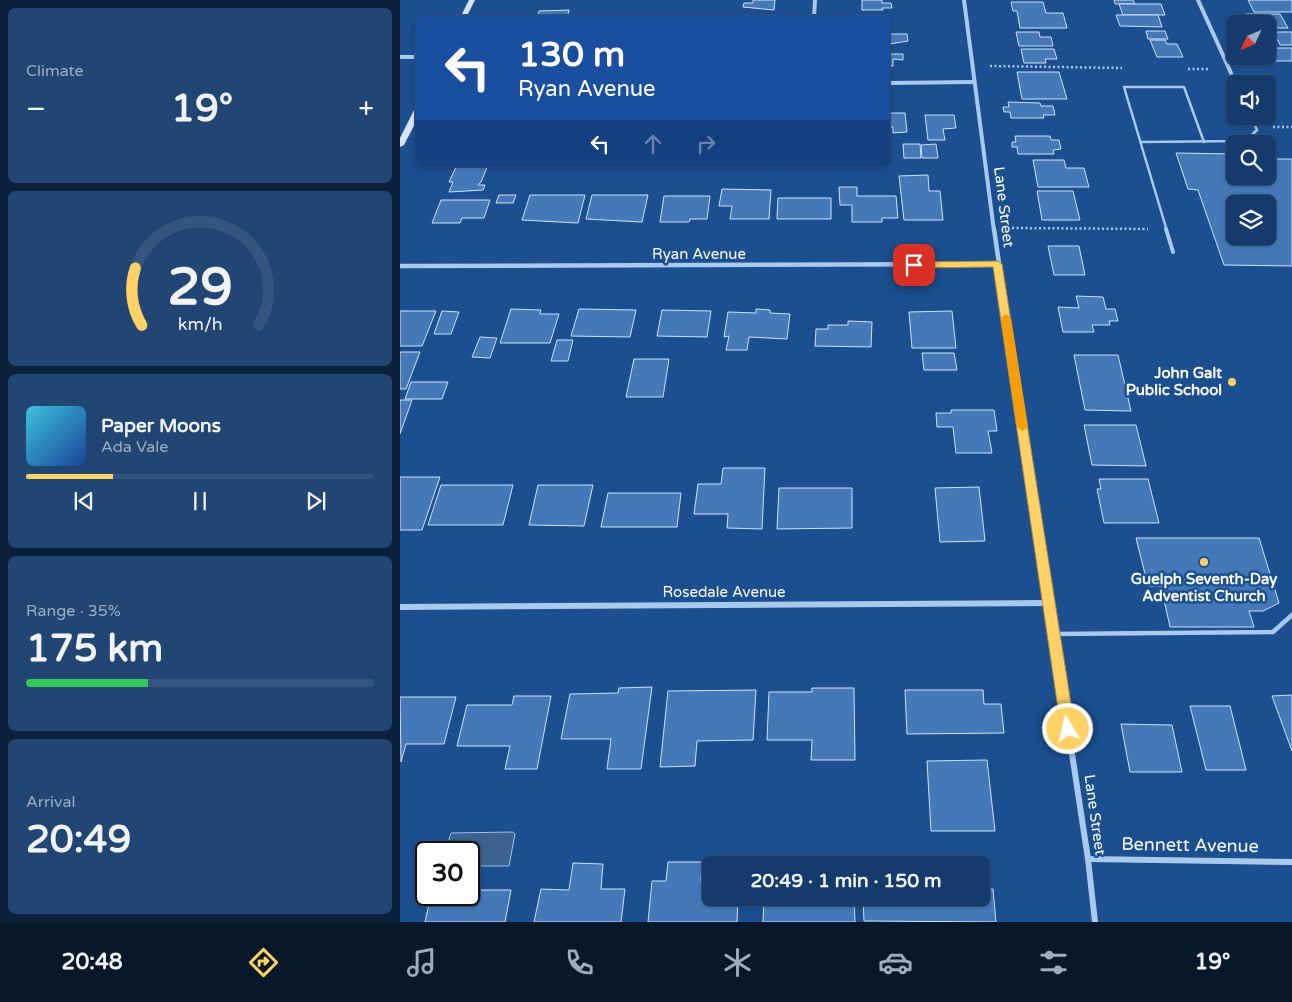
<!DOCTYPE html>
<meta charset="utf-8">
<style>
:root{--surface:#143b6b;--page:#214673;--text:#f1f3f6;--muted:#9dadc1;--line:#33557e;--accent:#ffd166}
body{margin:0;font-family:"Varela Round",sans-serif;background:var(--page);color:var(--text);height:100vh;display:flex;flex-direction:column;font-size:19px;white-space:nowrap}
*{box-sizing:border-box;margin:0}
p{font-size:16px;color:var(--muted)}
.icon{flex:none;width:28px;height:28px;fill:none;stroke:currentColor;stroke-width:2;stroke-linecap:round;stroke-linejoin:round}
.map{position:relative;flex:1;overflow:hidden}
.panel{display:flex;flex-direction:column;gap:8px;padding:8px;background:#0b203b;width:400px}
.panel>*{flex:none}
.guide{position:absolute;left:15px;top:15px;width:475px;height:152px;border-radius:8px;box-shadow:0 1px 4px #0004,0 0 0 1px var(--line);background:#1a4fa0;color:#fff;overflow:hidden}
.needle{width:32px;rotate:226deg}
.fabs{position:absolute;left:826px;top:15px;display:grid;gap:10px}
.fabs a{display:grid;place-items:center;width:50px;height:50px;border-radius:8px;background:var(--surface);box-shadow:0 1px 4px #0004,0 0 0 1px var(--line);font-size:25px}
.speed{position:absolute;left:15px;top:841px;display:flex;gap:10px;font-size:25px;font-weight:700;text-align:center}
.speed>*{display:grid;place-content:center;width:65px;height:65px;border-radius:50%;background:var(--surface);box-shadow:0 1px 4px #0004,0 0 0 1px var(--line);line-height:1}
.speed .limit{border:2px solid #111;border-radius:8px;background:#fff;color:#111}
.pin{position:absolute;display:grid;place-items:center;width:42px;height:42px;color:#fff;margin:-21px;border-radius:10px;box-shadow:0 2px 8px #0006}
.me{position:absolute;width:55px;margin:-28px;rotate:351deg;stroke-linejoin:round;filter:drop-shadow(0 0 4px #0008)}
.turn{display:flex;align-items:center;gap:18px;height:105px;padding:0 20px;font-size:22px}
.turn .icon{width:65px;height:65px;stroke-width:2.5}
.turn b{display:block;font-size:35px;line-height:42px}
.lanes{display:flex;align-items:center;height:48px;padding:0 20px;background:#0003;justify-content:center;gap:25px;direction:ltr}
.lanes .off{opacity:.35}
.big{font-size:38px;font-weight:700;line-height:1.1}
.panel .widget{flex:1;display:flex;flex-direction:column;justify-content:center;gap:8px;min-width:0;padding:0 18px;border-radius:8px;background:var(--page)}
.panel .dial{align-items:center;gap:0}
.dial svg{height:130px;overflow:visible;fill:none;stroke:var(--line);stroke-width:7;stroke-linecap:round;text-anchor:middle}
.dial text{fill:var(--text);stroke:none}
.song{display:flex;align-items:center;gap:15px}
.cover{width:60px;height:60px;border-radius:8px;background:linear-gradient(135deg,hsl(190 70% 55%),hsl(220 70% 35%))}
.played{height:5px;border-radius:2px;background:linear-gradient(90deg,var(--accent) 25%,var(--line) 25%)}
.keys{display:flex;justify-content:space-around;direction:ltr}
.heat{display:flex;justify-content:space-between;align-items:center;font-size:28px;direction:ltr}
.charge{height:8px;border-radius:4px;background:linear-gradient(90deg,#34c759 35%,var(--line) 0)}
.trip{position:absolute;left:302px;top:856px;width:288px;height:50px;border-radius:8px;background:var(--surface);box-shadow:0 1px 4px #0004,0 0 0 1px var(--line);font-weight:700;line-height:50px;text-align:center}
.tab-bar{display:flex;height:80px;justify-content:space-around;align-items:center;background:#08182b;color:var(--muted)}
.tab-bar .icon{width:35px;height:35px}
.tab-bar .active{color:var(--accent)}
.tab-bar b{font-size:22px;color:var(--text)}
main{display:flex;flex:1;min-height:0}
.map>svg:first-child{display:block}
.water{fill:#3c6290;stroke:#9cc4f0}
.building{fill:#4478b7;stroke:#cfe3fa;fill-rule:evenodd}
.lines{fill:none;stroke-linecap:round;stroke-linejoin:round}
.path{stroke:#a9c9ee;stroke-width:2.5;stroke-dasharray:2 2.5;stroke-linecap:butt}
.lane-far2{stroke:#a9c9ee;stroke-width:2.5}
.lane-far1{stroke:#a9c9ee;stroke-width:4}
.lane{stroke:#a9c9ee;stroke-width:4.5}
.street-far2{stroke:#a9c9ee;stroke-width:4}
.street-far1{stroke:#a9c9ee;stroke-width:4.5}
.street{stroke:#a9c9ee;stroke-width:6}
.secondary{fill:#d6e6fa;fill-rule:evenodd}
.route{fill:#ffd166;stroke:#a68842}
.slow{fill:#f59e0b}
.poi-dot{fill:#ffd166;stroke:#1b4f8f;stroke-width:2}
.labels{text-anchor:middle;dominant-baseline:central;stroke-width:5;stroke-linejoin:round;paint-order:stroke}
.street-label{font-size:15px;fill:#fff;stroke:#1b4f8f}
.poi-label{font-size:15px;font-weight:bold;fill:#fff;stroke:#1b4f8f;text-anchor:end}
.near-street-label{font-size:18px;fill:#fff;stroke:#1b4f8f}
</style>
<main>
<section class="panel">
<div class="widget"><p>Climate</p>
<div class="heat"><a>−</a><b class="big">19°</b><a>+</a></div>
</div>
<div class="widget dial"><svg viewBox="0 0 100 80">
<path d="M14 69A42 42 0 1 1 86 69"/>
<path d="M14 69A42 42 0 0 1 10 34" stroke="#ffd166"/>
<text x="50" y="56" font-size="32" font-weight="700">29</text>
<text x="50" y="72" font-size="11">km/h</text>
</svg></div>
<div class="widget">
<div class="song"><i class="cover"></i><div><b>Paper Moons</b><p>Ada Vale</p></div></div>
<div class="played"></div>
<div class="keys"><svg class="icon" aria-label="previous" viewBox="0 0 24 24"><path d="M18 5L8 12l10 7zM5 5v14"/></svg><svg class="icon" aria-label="pause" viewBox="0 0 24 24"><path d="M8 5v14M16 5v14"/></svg><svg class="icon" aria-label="next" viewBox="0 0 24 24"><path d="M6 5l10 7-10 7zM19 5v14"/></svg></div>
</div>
<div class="widget"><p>Range · 35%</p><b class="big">175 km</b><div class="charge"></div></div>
<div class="widget"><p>Arrival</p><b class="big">20:49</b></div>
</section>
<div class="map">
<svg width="892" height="922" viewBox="0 0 892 922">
<rect width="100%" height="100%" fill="#1b4f8f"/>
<path class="water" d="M 113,832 L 115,834 L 109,866 L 69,866 L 69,852 L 45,852 L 51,833 Z"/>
<g class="building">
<path d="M 353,0 L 375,0 L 374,10 L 343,7 L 344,3 L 353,3 Z"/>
<path d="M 462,0 L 482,0 L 482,3 L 491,3 L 492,8 L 482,8 L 483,10 L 462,10 Z"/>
<path d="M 714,0 L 733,0 L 735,4 L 715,4 Z"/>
<path d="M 848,0 L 892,0 L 892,12 L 854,12 Z"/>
<path d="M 611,2 L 643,2 L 646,13 L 663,13 L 667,28 L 620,28 L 617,11 L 613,11 Z"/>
<path d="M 719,4 L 761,4 L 765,15 L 723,15 Z"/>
<path d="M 169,10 L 167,18 L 133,18 L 134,15 L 138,15 L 139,11 Z"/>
<path d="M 846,14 L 880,14 L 888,28 L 868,28 L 868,24 L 851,24 Z"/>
<path d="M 716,15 L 758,15 L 762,27 L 720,26 Z"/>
<path d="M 746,31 L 765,31 L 768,39 L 748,39 Z"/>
<path d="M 616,32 L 639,32 L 640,37 L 651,37 L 653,46 L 619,46 Z"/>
<path d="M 868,32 L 892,32 L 892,45 L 880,45 L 878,40 L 868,40 Z"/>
<path d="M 488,34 L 507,34 L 508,41 L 489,44 L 488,47 Z"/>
<path d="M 750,40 L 765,40 L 767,44 L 777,44 L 783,57 L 757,57 Z"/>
<path d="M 868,48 L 892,48 L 892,61 L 872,61 Z"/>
<path d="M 621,49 L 654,49 L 657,59 L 645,59 L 646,63 L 624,63 Z"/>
<path d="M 488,54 L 503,54 L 503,60 L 493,59 L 493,66 L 488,66 Z"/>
<path d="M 617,72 L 659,72 L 667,99 L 622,99 Z"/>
<path d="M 608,102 L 640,103 L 641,106 L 653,106 L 655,115 L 643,115 L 644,118 L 611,118 L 610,112 L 604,112 L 603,107 L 609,107 Z"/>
<path d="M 488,113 L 505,113 L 507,132 L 493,133 L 493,127 L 488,127 Z"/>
<path d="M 525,115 L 554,115 L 556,128 L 543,129 L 545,140 L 528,140 Z"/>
<path d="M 615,136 L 650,136 L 651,140 L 659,140 L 661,149 L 653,150 L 654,154 L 618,154 L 617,147 L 612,147 L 612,142 L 616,142 Z"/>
<path d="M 503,144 L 520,144 L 521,158 L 504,158 Z"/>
<path d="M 536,144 L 538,158 L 522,158 L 521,145 Z"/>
<path d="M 776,153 L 835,154 L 835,176 L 868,176 L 868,159 L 892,159 L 892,266 L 824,265 L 798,190 L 788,189 ZM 835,204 L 868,204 L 868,236 L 835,236 Z"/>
<path d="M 633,160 L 664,160 L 666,168 L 684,168 L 689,187 L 638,187 Z"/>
<path d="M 57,165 L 88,165 L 81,182 L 78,185 L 85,185 L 83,190 L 49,192 L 53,182 L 49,182 Z"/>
<path d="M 528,175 L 529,191 L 540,191 L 543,220 L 504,220 L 499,176 Z"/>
<path d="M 439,187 L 457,187 L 457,196 L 496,196 L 498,218 L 482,218 L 482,222 L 452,222 L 452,205 L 440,205 Z"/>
<path d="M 322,189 L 371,190 L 369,219 L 330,219 L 332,206 L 319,206 Z"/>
<path d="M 637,191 L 673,191 L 680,220 L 642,220 Z"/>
<path d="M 99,195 L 116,195 L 113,203 L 96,203 Z"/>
<path d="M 130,195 L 185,195 L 178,223 L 122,220 Z"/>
<path d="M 192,195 L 248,195 L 242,222 L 186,219 Z"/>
<path d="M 264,196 L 310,196 L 307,219 L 290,219 L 289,222 L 260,222 Z"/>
<path d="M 378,198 L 431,198 L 431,219 L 377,219 Z"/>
<path d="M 41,200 L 90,200 L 84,218 L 62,218 L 60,223 L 32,223 Z"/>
<path d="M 648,246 L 679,246 L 685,275 L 654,275 Z"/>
<path d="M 676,296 L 703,297 L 706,309 L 715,309 L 718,321 L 709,321 L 710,325 L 692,325 L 694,332 L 663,332 L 658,307 L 679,308 Z"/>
<path d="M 111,309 L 141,310 L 140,314 L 159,314 L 150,343 L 100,343 Z"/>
<path d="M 179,309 L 236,310 L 230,337 L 171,336 Z"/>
<path d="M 356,309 L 370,310 L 370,313 L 390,314 L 387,339 L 349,337 L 347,350 L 326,350 L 329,336 L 324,337 L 328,312 L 356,313 Z"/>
<path d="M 262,310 L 311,311 L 307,337 L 257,336 Z"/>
<path d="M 0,311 L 36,311 L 22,346 L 0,346 Z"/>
<path d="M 42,311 L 59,312 L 51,334 L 34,334 Z"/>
<path d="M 552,311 L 556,348 L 512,348 L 509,312 Z"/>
<path d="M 448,321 L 472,322 L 471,347 L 415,346 L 416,329 L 428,329 L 428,325 L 448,325 Z"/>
<path d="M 80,337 L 97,338 L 90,358 L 72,357 Z"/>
<path d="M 157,340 L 173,340 L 168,361 L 151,361 Z"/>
<path d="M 0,352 L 20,352 L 6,389 L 0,389 Z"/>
<path d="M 522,353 L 554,353 L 557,370 L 524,370 Z"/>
<path d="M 674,355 L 718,355 L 731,411 L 685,410 Z"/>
<path d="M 234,359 L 269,359 L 263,397 L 226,397 Z"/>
<path d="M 11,382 L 48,382 L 42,399 L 5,399 Z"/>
<path d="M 0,400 L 12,400 L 0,434 Z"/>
<path d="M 551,410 L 594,410 L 597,431 L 588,431 L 592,453 L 556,453 L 553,427 L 537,427 L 536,413 L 551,413 Z"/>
<path d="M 684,425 L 736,425 L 746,466 L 692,465 Z"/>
<path d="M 323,468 L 365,468 L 362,529 L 327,528 L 328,514 L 294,514 L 298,484 L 321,484 Z"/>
<path d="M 0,477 L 40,477 L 22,530 L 0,530 Z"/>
<path d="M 699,479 L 748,479 L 759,523 L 704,523 L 697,489 L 701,489 Z"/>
<path d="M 41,485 L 113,485 L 103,525 L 28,525 Z"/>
<path d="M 138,485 L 193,485 L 184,526 L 129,525 Z"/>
<path d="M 579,487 L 585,541 L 540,542 L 535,488 Z"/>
<path d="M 379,488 L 452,488 L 452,528 L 377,529 Z"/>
<path d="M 208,493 L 281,493 L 277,527 L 201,527 Z"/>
<path d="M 736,538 L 859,538 L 879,603 L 863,611 L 849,611 L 854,627 L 770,627 L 761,586 L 748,586 Z"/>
<path d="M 252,687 L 241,769 L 207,769 L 211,739 L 161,739 L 170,694 L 218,693 L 219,688 Z"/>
<path d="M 412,688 L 454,688 L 455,760 L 411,760 L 412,740 L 367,740 L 369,692 L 412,692 Z"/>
<path d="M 356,690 L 353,740 L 297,741 L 295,766 L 260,767 L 268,691 Z"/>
<path d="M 505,690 L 583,690 L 584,704 L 601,704 L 604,733 L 507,734 Z"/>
<path d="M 892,695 L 892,751 L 872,696 Z"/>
<path d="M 114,696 L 151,696 L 137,769 L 105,769 L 110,746 L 57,746 L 67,705 L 112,705 Z"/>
<path d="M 0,697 L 56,697 L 44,744 L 6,744 L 1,762 Z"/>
<path d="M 790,706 L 830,706 L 846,770 L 806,770 Z"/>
<path d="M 721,724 L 772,725 L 782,772 L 730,772 Z"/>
<path d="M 587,760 L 595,831 L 531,831 L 527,761 Z"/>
<path d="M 268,862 L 302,862 L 301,881 L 311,881 L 311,898 L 338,898 L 337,922 L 248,922 L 252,881 L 266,881 Z"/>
<path d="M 173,863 L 203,864 L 201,889 L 225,889 L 221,922 L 134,922 L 141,889 L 169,890 Z"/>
<path d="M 581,889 L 593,889 L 596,922 L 464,921 L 463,898 L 581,898 Z"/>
<path d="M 69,890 L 111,890 L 105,922 L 25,922 L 31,895 L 69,895 Z"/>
<path d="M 364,898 L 454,898 L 455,922 L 363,922 Z"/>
</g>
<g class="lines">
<g class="path">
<path d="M 590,66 L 722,68"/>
<path d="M 788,69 L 809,69"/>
<path d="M 873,127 L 892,127"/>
<path d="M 612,228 L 748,229"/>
</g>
<g class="lane-far2">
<path d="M 741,142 L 845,141 L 857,130 L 851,116"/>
<path d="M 767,231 L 724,87 L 784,87 L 804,142"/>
</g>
<path class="lane-far1" d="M 766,229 L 773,252"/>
<path class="lane" d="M 654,634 L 873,632 L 892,615"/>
<g class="street-far2">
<path d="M 564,0 L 594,231"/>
<path d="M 798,0 L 836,84"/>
<path d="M 414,18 L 415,0"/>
<path d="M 0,57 L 18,57"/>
<path d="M 488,83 L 574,82"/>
</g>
<g class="street-far1">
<path d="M 594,229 L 638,531"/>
<path d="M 0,266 L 598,264"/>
</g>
<g class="street">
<path d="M 638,530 L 688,859 L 695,922"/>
<path d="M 0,607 L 649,603"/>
<path d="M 688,859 L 892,862"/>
</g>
<g class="secondary">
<path d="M 69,0 L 75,0 L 66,18 L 60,18 Z"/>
<path d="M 15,108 L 18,108 L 18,118 L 4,145 L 0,147 L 0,138 Z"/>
</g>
</g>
<path class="route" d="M 598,261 L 602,264 L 675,729 L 673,733 L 668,735 L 663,733 L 661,729 L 593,267 L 514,268 L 509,265 L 514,262 Z"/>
<path class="slow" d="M 606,314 L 611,318 L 628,427 L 622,431 L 617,427 L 601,318 Z"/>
<g class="poi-dot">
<circle cx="832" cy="382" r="5"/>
<circle cx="804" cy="562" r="5"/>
</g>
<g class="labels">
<g class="street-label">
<text transform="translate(604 207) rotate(83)">Lane Street</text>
<text x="299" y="254">Ryan Avenue</text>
<text x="324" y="592">Rosedale Avenue</text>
<text transform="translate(695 815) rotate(82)">Lane Street</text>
</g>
<g class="poi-label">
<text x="822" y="373">John Galt<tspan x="822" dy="17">Public School</tspan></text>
<text x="804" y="579" text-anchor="middle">Guelph Seventh-Day<tspan x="804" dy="17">Adventist Church</tspan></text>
</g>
<g class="near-street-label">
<text transform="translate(790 845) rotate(1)">Bennett Avenue</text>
</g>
</g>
</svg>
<div class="fabs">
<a><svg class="needle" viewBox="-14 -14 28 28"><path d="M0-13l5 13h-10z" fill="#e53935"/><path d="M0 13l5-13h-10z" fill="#9dadc1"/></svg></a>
<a><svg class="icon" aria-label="sound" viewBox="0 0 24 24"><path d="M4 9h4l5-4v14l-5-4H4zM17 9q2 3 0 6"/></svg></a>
<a><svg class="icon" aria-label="search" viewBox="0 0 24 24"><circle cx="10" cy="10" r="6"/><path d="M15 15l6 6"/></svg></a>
<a><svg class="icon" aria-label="layers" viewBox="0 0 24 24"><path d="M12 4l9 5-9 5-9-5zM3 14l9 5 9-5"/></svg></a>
</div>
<div class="speed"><div class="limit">30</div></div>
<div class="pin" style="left:514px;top:265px;background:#d93025"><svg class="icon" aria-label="arrive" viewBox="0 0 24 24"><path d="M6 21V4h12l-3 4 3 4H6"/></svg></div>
<svg class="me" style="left:668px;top:729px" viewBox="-20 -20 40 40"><circle r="17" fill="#ffd166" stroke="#fff" stroke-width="3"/><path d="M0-11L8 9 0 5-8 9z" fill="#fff"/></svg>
<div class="trip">20:49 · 1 min · 150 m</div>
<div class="guide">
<div class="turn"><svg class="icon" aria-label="left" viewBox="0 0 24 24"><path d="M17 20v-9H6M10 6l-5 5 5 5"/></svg><div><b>130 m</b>Ryan Avenue</div></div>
<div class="lanes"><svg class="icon" aria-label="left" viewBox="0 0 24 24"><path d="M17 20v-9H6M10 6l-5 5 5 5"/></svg><svg class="icon off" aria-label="ahead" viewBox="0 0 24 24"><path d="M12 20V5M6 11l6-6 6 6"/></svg><svg class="icon off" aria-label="right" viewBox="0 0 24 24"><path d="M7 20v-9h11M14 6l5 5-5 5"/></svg></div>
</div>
</div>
</main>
<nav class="tab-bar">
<b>20:48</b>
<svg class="icon active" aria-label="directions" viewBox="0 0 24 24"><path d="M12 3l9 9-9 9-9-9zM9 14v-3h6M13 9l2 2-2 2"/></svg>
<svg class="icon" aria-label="music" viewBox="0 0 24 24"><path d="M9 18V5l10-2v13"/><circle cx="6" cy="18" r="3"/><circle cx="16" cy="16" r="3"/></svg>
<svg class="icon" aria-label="phone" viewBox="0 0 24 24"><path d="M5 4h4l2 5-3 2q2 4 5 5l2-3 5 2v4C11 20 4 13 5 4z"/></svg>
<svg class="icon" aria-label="climate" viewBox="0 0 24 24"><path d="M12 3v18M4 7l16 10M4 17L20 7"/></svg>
<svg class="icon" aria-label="car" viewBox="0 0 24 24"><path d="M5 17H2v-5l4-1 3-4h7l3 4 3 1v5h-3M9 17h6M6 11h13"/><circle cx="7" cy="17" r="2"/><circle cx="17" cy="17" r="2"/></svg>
<svg class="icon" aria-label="filters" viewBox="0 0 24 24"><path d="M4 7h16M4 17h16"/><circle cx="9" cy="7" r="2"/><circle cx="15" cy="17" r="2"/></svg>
<b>19°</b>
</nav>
